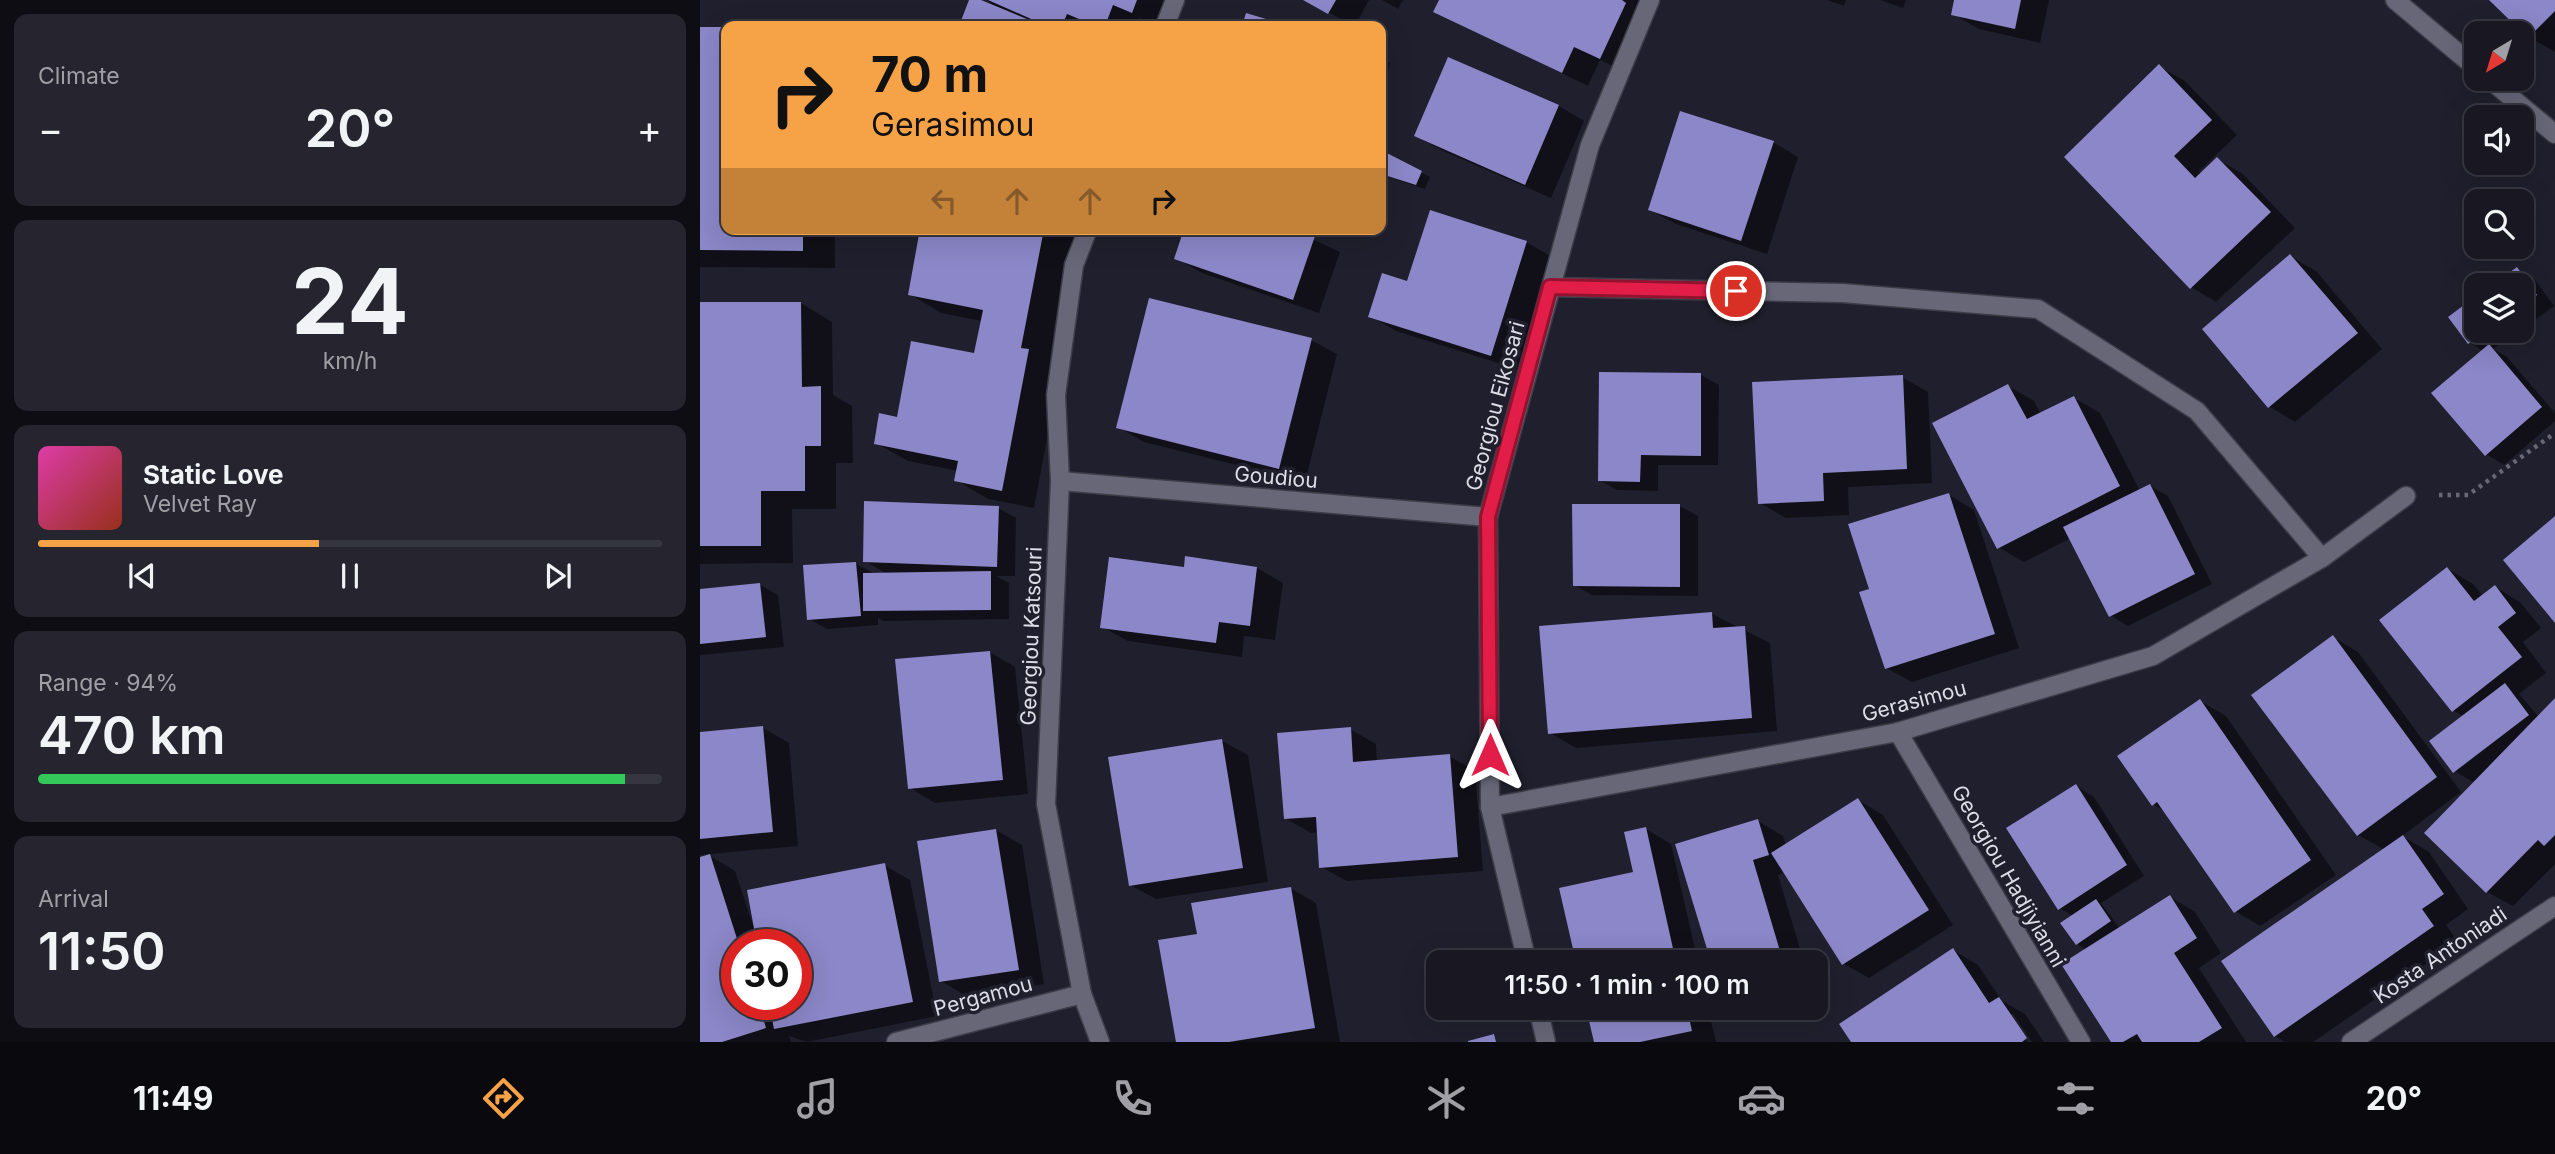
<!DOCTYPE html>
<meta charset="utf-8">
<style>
:root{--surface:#181722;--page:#25242f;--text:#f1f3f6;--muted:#9f9fa5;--line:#363640;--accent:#f6a247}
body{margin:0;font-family:Inter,sans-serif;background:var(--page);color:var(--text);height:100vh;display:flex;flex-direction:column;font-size:26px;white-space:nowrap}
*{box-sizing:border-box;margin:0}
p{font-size:23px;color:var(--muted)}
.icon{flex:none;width:38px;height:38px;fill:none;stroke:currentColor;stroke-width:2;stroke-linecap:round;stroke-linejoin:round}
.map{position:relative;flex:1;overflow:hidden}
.side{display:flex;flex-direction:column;gap:14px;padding:14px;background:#0d0d13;width:700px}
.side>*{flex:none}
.guide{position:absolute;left:21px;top:21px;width:665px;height:214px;border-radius:14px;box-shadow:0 7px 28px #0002,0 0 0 2px var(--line);background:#f6a247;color:#111;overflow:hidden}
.needle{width:46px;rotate:218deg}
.controls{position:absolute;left:1764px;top:21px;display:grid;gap:14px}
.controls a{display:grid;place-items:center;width:70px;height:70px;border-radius:14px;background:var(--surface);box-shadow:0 7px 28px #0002,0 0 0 2px var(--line);font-size:35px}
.speed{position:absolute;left:21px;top:929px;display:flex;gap:14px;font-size:35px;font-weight:700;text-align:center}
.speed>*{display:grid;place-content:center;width:91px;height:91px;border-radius:50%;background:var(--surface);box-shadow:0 7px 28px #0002,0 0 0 2px var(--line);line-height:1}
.speed .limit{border:10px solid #d22;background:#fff;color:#111}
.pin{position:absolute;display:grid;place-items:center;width:60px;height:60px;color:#fff;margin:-30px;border:4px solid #fff;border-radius:50%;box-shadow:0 2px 7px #0007}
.me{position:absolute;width:77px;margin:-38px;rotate:0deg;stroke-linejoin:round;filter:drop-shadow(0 0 5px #0008)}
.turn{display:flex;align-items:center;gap:24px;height:147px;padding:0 35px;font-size:32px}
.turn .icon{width:91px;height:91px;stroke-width:2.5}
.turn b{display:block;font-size:49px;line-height:60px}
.lanes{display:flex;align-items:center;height:66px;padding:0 35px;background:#0003;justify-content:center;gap:35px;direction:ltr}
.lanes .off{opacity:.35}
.big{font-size:52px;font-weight:600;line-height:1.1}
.side .widget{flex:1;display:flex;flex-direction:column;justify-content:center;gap:10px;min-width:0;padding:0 24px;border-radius:14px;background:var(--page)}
.side .dial{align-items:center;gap:0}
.dial b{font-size:91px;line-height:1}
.song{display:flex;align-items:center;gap:21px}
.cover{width:84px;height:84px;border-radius:10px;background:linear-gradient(135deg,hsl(320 70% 55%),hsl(10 70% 35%))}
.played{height:7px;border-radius:4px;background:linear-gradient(90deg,var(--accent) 45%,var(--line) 45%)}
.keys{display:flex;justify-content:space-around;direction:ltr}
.heat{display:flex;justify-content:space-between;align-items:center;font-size:38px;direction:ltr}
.charge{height:10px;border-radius:5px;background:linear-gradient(90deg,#34c759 94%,var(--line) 0)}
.trip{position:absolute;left:726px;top:950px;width:402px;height:70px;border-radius:14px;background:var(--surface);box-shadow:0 7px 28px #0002,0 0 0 2px var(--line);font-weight:600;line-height:70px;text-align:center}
.dock{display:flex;height:112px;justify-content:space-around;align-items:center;background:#0a090e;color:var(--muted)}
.dock .icon{width:49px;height:49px}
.dock .current{color:var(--accent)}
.dock b{font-size:32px;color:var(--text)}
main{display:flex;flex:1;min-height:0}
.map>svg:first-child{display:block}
.shadow{fill:#0007;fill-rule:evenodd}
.building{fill:#8b87c8}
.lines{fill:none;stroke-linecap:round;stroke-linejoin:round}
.street-casing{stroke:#3d3c47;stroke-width:21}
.path{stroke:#696875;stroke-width:4.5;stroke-dasharray:3.5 5;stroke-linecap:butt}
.street{stroke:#676778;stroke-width:18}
.route-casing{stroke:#92132f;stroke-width:18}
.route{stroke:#e11d48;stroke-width:12}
.labels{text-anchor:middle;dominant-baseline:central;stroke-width:7;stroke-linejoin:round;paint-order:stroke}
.street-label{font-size:21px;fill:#dddde7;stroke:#201f2d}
</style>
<main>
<section class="side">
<div class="widget"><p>Climate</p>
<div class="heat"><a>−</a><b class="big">20°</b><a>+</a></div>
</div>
<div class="widget dial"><b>24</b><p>km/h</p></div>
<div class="widget">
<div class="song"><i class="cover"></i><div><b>Static Love</b><p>Velvet Ray</p></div></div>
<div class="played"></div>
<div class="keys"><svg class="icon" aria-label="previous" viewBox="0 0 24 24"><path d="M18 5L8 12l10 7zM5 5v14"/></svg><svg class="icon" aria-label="pause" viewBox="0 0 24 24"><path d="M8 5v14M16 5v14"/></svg><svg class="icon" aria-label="next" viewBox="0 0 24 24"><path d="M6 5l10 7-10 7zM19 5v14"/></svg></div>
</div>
<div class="widget"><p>Range · 94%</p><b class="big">470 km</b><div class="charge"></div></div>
<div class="widget"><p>Arrival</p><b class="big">11:50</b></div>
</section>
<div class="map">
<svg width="1855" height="1042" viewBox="0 0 1855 1042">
<rect width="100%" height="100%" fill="#201f2d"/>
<g class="shadow">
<path d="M 271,0 L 297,9 L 287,0 L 469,0 L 458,26 L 439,18 L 436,26 L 261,26 Z"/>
<path d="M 604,0 L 669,0 L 655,26 Z"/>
<path d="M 682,0 L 703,0 L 698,9 Z"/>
<path d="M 741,0 L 955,0 L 926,72 L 900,60 L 888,86 L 735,11 Z"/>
<path d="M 1127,0 L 1146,0 L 1144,6 Z"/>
<path d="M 1180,0 L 1206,0 L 1203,8 Z"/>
<path d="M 1256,0 L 1349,0 L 1340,43 L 1279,29 L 1253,14 Z"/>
<path d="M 1791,0 L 1855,0 L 1855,52 L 1829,37 Z"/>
<path d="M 0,28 L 26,29 L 26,229 L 135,229 L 135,268 L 0,267 Z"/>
<path d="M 681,58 L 690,63 L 681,93 Z"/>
<path d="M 748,59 L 859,106 L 884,121 L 851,198 L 741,150 L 716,136 Z"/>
<path d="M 1460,67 L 1485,81 L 1537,135 L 1499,171 L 1501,174 L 1517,159 L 1543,174 L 1595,228 L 1516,302 L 1491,287 Z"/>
<path d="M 1073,142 L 1098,157 L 1067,254 L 976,224 L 950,210 Z"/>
<path d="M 681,152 L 730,177 L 725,189 L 681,175 Z"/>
<path d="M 222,229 L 378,229 L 353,365 L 360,369 L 334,508 L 288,499 L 256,480 L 258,471 L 208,461 L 176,443 L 198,419 L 276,355 L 282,321 L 241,313 L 210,294 Z"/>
<path d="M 486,229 L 601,229 L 599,233 L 640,252 L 619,313 L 502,273 L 476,258 Z"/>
<path d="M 826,242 L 852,257 L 817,369 L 696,331 L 670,316 L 708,283 Z"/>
<path d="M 1590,256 L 1616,271 L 1682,349 L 1595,422 L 1570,407 L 1504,329 Z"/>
<path d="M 1817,269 L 1835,280 L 1854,306 L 1822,329 L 1822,285 L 1795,285 Z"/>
<path d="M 1776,299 L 1776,331 L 1819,331 L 1793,349 L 1807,357 L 1855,413 L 1855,421 L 1804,465 L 1786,454 L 1784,351 L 1770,343 L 1751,317 Z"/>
<path d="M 0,303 L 101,303 L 132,322 L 133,395 L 152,406 L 153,463 L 136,463 L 136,509 L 92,509 L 93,563 L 0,564 Z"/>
<path d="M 611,340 L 637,354 L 605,482 L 444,442 L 418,427 Z"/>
<path d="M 1001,375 L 1019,385 L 1018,465 L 958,465 L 958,491 L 917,490 L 899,480 Z"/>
<path d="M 1202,377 L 1228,392 L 1232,483 L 1148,487 L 1149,515 L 1086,518 L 1060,503 Z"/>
<path d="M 1308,386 L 1334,401 L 1341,414 L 1374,398 L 1400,413 L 1440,491 L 1450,486 L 1468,496 L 1512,584 L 1428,626 L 1410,615 L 1371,538 L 1324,562 L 1298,547 Z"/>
<path d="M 1249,495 L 1274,510 L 1319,648 L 1212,682 L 1186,668 L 1171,590 Z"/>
<path d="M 980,506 L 998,516 L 998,596 L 892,595 L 874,585 Z"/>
<path d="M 298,508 L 316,518 L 315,576 L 296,576 L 309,583 L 309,619 L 183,621 L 178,618 L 178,625 L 127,629 L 109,619 L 156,564 L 175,574 L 187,574 L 165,561 Z"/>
<path d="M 486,558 L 557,568 L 583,583 L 575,640 L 544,636 L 542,657 L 428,641 L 402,627 L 485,569 Z"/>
<path d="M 1748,569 L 1773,584 L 1783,596 L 1795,587 L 1820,602 L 1841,628 L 1823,642 L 1846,673 L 1819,694 L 1839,717 L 1855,701 L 1855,864 L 1813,906 L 1787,892 L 1727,833 L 1775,783 L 1754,771 L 1764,717 L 1753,710 Z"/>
<path d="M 60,585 L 78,595 L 84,647 L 0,655 L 0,591 Z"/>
<path d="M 1012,614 L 1070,643 L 1077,731 L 876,748 L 850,733 Z"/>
<path d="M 1633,637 L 1658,652 L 1761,792 L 1702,836 L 1729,852 L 1768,909 L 1746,925 L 1758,942 L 1613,1042 L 1585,1042 L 1575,1036 L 1685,850 L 1658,835 Z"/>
<path d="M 290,652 L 315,667 L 328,794 L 235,803 L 210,788 Z"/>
<path d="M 1500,701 L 1526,716 L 1636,875 L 1560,926 L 1535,911 L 1466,812 L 1453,804 Z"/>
<path d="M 63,728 L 89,743 L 98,846 L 0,855 L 0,733 Z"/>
<path d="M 650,729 L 676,744 L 677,762 L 749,756 L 775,771 L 783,871 L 647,881 L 621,867 L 619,832 L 611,833 L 585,818 Z"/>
<path d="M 522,741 L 548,755 L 568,882 L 456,899 L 430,885 Z"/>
<path d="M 1376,786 L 1394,797 L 1444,876 L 1401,903 L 1420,929 L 1470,897 L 1495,912 L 1521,953 L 1499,968 L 1546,1042 L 1413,1042 L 1387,950 L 1377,944 L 1373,916 L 1360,908 Z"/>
<path d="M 1158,800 L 1183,815 L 1253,925 L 1169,978 L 1144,964 L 1085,872 L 1078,875 L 1104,962 L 1013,962 L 977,845 L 1058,821 L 1083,836 L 1086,845 Z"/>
<path d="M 946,829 L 971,844 L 998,962 L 878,962 L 861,889 L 935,873 Z"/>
<path d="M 296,830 L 322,845 L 344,984 L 266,996 L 241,981 Z"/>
<path d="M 10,856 L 35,871 L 53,925 L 184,865 L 210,880 L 237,1016 L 107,1042 L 89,1036 L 91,1042 L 0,1042 L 0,859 ZM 37,945 L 96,945 L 96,1004 L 37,1004 Z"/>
<path d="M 590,888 L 616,903 L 640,1042 L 478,1042 L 499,935 Z"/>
<path d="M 1253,950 L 1278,965 L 1302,1001 L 1325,1014 L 1344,1042 L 1332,1042 L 1313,1014 L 1309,1014 L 1328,1042 L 1153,1042 Z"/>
<path d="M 888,1008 L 1008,1008 L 1016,1042 L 896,1042 Z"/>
</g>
<g class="building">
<path d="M 269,0 L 281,0 L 344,26 L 259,26 Z"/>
<path d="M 288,0 L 437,0 L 432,13 L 413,5 L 405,26 L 396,26 L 367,14 L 362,26 L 347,26 Z"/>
<path d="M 603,0 L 636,0 L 628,14 Z"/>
<path d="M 739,0 L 922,0 L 926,3 L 900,59 L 874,47 L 862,73 L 733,12 Z"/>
<path d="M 1254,0 L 1321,0 L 1315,29 L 1251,15 Z"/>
<path d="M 1789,0 L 1855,0 L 1855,11 L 1828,38 Z"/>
<path d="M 546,13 L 589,26 L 542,26 Z"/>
<path d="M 0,27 L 26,27 L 26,229 L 103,229 L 103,251 L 0,250 Z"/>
<path d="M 748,57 L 859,105 L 825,185 L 714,136 Z"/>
<path d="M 1459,64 L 1512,120 L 1474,156 L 1495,178 L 1517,157 L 1571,212 L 1490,289 L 1364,157 Z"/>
<path d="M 980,111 L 1074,141 L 1041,241 L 948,210 Z"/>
<path d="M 681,150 L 722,171 L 716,185 L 681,174 Z"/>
<path d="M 730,210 L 827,241 L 791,356 L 668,317 L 682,273 L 707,281 Z"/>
<path d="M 220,229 L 344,229 L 321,348 L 329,349 L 302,491 L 254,481 L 258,461 L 174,444 L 179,413 L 197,417 L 211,341 L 274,353 L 283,310 L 208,295 Z"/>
<path d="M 484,229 L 595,229 L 615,236 L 593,300 L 474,259 Z"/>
<path d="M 1590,254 L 1658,333 L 1568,408 L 1502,329 Z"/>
<path d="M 1817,267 L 1837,295 L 1822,306 L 1822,285 L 1792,285 Z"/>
<path d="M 1776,296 L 1776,331 L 1787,331 L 1768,344 L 1748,317 Z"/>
<path d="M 449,298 L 612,338 L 579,469 L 416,428 Z"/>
<path d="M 0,302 L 101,302 L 102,387 L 121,386 L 121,446 L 105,446 L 105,491 L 61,491 L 61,546 L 0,546 Z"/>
<path d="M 1789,344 L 1842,407 L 1785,456 L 1731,393 Z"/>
<path d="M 899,372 L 1001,373 L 1001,456 L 941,455 L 940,482 L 898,481 Z"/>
<path d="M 1203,375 L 1207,469 L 1123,473 L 1124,501 L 1058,504 L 1052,382 Z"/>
<path d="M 1308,384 L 1327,419 L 1374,396 L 1420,486 L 1297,549 L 1232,423 Z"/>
<path d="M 1450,484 L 1495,574 L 1409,617 L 1363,527 Z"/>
<path d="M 1249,493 L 1295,634 L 1185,669 L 1159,592 L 1169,589 L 1148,524 Z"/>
<path d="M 164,501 L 299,506 L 297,567 L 163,562 Z"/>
<path d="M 872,504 L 980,504 L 980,587 L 873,586 Z"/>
<path d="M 1855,516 L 1855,623 L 1803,560 Z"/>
<path d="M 485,556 L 557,567 L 550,626 L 519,622 L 516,643 L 400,628 L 409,557 L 484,567 Z"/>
<path d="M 156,562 L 161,616 L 107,620 L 103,565 Z"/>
<path d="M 1747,567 L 1774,601 L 1795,585 L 1816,613 L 1798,627 L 1822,657 L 1752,712 L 1679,620 Z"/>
<path d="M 291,571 L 291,610 L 163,611 L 163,573 Z"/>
<path d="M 60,583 L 66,637 L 0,644 L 0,589 Z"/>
<path d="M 1012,612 L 1013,628 L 1045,626 L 1052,718 L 848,734 L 839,626 Z"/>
<path d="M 1633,635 L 1737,777 L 1657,836 L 1551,695 Z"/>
<path d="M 290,651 L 303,780 L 208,789 L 195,659 Z"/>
<path d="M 1805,683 L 1829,715 L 1753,773 L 1729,741 Z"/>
<path d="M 1855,698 L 1855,835 L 1844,846 L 1838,840 L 1786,893 L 1724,833 Z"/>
<path d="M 1500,699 L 1611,860 L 1534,913 L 1457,802 L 1452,806 L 1417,756 Z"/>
<path d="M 63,726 L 73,832 L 0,839 L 0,732 Z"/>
<path d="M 651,727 L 653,762 L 750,754 L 758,857 L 619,868 L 616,817 L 584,819 L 577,733 Z"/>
<path d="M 522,739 L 543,868 L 429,886 L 408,757 Z"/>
<path d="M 1376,784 L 1427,865 L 1358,910 L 1306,828 Z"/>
<path d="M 1158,798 L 1229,910 L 1142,965 L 1071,853 Z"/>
<path d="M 1058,819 L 1069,855 L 1053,860 L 1080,951 L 1039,962 L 1011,962 L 975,844 Z"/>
<path d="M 946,827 L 976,962 L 876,962 L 859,888 L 933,872 L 924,832 Z"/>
<path d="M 296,829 L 319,970 L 239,982 L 217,841 Z"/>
<path d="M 1703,835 L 1744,894 L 1722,909 L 1734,926 L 1574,1037 L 1521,961 Z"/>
<path d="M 10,854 L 39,945 L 37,945 L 37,1004 L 59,1004 L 66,1028 L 22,1042 L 0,1042 L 0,857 Z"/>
<path d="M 185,863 L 213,1002 L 74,1029 L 69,1004 L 96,1004 L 96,945 L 57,945 L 47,890 Z"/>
<path d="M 591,887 L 615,1028 L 529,1042 L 476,1042 L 458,940 L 497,934 L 491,903 Z"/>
<path d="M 1470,895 L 1497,938 L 1474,953 L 1522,1028 L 1499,1042 L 1442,1042 L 1437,1034 L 1423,1042 L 1411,1042 L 1361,964 Z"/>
<path d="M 1396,899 L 1411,921 L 1376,945 L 1360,923 Z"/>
<path d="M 1253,948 L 1289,1003 L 1299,997 L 1327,1038 L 1322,1042 L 1151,1042 L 1139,1024 Z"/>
<path d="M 886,1008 L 987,1008 L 992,1031 L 940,1042 L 894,1042 Z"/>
<path d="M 794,1034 L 796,1042 L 768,1042 L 768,1041 Z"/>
</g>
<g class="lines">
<g class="street-casing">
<g id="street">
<path d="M 1695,0 L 1776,68"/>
<path d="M 465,26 L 475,0"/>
<path d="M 1789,79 L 1855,134"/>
<path d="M 388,229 L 374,265 L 356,395 L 360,481 L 346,804 L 382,994 L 400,1042"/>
<path d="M 851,287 L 1142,293 L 1338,309 L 1497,411 L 1622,558"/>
<path d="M 360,481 L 788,517"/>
<path d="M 1198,732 L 1381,1042"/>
<path d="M 790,807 L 1198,732 L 1453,656 L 1622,558 L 1706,496"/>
<path d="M 827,962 L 790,807 L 788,517 L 890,145 L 950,0"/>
<path d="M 838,1008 L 846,1042"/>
<path d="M 196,1042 L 382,994"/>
<path d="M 1651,1042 L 1855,906"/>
</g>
</g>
<path class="path" d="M 1739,495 L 1768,495 L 1855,433"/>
<use href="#street" class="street"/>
</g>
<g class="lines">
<g class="route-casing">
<path id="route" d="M 790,755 L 788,517 L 850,287 L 1036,291"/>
</g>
<use href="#route" class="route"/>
</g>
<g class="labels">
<g class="street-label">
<text transform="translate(795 406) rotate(-75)">Georgiou Eikosari</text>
<text transform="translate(576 477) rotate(5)">Goudiou</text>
<text transform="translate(331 636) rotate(-88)">Georgiou Katsouri</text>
<text transform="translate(1214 701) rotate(-15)">Gerasimou</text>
<text transform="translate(1309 876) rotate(60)">Georgiou Hadjiyianni</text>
<text transform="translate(1740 955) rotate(-34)">Kosta Antoniadi</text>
<text transform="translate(283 996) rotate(-15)">Pergamou</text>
</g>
</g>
</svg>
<div class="controls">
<a><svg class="needle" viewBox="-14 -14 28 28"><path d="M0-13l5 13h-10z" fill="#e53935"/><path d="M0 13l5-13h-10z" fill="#9f9fa5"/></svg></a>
<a><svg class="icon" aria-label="sound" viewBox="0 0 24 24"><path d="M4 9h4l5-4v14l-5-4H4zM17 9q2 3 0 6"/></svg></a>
<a><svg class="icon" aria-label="search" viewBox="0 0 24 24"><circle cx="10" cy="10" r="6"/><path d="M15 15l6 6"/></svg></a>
<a><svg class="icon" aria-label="layers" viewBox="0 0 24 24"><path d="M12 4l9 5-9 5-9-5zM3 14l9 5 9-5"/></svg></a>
</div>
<div class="speed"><div class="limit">30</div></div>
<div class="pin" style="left:1036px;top:291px;background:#d93025"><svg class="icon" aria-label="arrive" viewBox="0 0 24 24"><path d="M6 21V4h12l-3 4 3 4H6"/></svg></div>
<svg class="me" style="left:790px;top:755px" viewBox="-20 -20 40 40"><path d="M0-17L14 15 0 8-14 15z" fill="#e11d48" stroke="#fff" stroke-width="4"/></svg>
<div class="trip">11:50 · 1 min · 100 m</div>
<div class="guide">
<div class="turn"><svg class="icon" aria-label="right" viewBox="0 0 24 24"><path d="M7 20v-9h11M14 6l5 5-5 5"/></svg><div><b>70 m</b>Gerasimou</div></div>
<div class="lanes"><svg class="icon off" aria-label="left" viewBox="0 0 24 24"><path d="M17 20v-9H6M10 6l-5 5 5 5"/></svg><svg class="icon off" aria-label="ahead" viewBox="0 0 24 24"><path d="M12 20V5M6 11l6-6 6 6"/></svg><svg class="icon off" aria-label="ahead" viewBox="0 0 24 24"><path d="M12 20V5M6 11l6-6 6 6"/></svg><svg class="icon" aria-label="right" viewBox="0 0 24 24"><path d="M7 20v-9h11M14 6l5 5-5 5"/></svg></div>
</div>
</div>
</main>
<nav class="dock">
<b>11:49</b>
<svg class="icon current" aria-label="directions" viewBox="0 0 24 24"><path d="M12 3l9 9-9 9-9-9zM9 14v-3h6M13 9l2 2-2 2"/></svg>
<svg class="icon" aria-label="music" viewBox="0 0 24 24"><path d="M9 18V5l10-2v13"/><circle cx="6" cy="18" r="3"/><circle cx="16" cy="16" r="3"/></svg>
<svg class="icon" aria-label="phone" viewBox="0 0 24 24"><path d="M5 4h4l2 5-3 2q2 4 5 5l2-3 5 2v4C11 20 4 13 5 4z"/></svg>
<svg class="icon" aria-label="climate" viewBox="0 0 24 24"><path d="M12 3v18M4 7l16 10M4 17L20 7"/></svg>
<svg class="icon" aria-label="car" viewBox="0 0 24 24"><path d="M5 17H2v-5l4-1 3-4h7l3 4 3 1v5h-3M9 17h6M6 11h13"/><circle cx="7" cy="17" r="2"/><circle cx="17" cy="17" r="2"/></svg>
<svg class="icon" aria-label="filters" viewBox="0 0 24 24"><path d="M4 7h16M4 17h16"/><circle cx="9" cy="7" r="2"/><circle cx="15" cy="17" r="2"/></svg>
<b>20°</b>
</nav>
